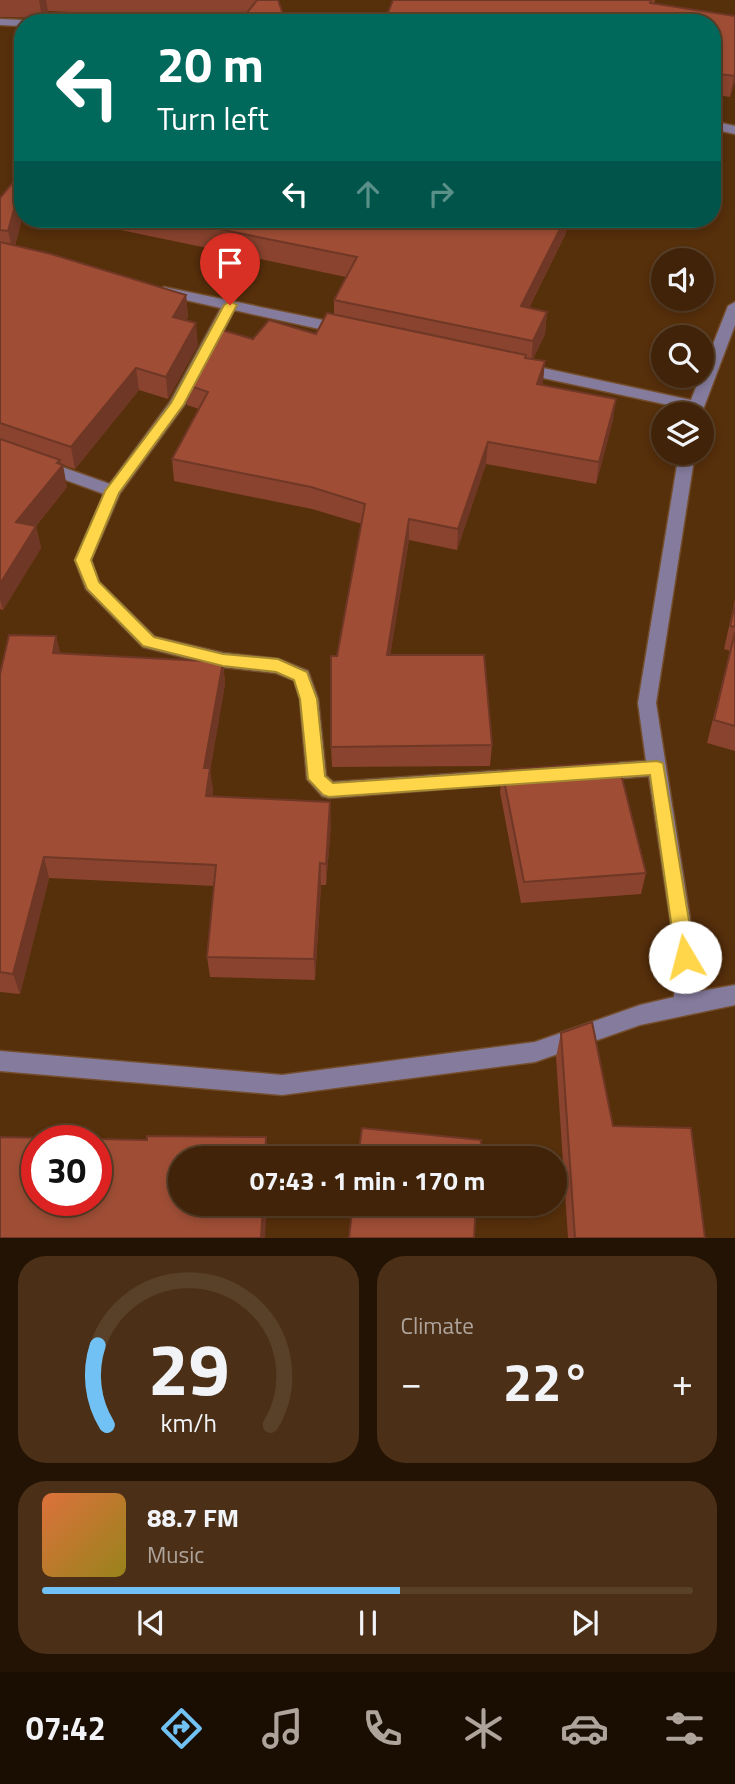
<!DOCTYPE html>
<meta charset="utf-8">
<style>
:root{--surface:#402308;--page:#4b2f16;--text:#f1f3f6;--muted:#aea49c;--line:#594029;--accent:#71c1f4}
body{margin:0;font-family:"Titillium Web",sans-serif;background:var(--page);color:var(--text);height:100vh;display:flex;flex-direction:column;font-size:26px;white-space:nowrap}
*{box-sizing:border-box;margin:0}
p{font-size:23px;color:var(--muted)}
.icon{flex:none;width:38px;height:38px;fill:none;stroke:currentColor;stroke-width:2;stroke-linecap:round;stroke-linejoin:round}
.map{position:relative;height:1238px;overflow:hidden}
.details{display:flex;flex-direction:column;gap:18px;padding:18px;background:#231304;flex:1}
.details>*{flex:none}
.banner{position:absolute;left:14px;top:14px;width:707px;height:214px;border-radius:28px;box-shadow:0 4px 10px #0003,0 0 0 2px var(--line);background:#00695c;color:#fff;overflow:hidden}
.fabs{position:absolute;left:651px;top:248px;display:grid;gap:14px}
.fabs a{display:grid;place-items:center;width:63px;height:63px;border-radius:50%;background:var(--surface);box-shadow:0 4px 10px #0003,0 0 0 2px var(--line);font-size:35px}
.speed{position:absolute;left:21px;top:1125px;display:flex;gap:14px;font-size:35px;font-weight:700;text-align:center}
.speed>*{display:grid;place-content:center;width:91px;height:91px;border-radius:50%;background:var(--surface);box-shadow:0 4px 10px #0003,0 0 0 2px var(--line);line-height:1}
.speed .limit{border:10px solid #d22;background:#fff;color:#111}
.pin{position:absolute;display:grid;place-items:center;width:60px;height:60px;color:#fff;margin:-72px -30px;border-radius:50% 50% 50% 0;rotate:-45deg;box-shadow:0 0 7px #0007}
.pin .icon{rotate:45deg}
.me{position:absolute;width:77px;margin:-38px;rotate:352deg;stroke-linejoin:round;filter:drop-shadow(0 0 5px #0008)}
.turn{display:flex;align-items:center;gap:24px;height:147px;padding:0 28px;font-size:32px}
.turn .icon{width:91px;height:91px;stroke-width:2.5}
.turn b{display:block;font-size:49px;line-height:60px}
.lanes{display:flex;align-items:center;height:66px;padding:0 28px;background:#0003;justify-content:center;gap:35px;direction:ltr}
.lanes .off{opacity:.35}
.big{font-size:52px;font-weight:700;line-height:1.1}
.details .tile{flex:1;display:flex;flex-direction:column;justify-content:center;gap:10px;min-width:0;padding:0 24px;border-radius:28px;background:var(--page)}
.details .dial{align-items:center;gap:0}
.dial svg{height:182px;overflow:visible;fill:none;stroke:var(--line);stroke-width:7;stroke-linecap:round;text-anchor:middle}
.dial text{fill:var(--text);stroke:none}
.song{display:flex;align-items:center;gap:21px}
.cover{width:84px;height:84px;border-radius:10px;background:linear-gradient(135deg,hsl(20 70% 55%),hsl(50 70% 35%))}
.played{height:7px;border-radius:4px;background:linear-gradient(90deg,var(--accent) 55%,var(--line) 55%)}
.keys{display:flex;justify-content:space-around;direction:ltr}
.heat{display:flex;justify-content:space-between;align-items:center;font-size:38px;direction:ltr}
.details .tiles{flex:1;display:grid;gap:18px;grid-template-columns:1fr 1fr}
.tile:last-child{grid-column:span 2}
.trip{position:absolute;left:168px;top:1146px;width:399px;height:70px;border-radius:35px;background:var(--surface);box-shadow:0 4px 10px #0003,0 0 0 2px var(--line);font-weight:700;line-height:70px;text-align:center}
.menu{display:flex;height:112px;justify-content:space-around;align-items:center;background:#1a0e03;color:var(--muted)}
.menu .icon{width:49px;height:49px}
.menu .active{color:var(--accent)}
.menu b{font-size:32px;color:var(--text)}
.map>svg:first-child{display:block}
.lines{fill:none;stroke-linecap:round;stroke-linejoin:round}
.minor-casing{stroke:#734d2c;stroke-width:3}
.minor{fill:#857c9d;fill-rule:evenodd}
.wall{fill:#89432e}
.shaded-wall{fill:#6f3725}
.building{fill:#9f4e35;stroke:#6f3725;stroke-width:2;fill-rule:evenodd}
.route{fill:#ffd54a;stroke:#a68a30;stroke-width:2}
</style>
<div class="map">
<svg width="735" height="1238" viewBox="0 0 735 1238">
<rect width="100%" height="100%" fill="#562f0b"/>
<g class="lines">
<g class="minor-casing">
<g id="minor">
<path d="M 0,19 L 23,20 L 29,23 L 23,23 L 23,26 L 0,25 Z"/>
<path d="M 712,121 L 735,126 L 735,134 L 712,129 Z"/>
<path d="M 164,287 L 342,324 L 349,329 L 342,334 L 234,310 L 185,404 L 120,493 L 91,560 L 99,582 L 155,637 L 223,653 L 278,659 L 308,671 L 318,699 L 326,776 L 333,782 L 524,769 L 531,772 L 534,777 L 531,782 L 329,798 L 322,796 L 307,779 L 300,699 L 294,680 L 276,673 L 223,667 L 143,647 L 86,589 L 75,560 L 104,494 L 0,456 L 0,445 L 110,484 L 170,402 L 221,308 L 159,294 L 157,291 Z"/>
<path d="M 735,302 L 735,325 L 701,415 L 685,415 L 687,409 L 520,373 L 513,368 L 520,363 L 691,400 L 728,306 Z"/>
<path d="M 679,453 L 695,453 L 656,703 L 696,957 L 695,992 L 735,985 L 735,1005 L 640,1025 L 535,1062 L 282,1095 L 0,1071 L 0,1051 L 282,1075 L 535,1042 L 640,1005 L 674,997 L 676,957 L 649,776 L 598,780 L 591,777 L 588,772 L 591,767 L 598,764 L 646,761 L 638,703 Z"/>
</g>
</g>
<use href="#minor" class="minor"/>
</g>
<g class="wall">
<path d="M 0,0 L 278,0 L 242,20 L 115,19 L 114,14 L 48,11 L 42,18 L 0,17 Z"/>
<path d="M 655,0 L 654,4 L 735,16 L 735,81 L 730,97 L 712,94 L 712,23 L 384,23 Z"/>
<path d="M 23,170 L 23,214 L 15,246 L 186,295 L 188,316 L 186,320 L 198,345 L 168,399 L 139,390 L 75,469 L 60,464 L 67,487 L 36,526 L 41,548 L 3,610 L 0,609 L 0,198 Z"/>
<path d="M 68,219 L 569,219 L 567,224 L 566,233 L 529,308 L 547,312 L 545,334 L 533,359 L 545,361 L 542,385 L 613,420 L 596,484 L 486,464 L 457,550 L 409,540 L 390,655 L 492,745 L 490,766 L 332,767 L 331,747 L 337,656 L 362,524 L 312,509 L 174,481 L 172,459 L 199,409 L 187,405 L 185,384 L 253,339 L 316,334 L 334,315 L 334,300 L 346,277 Z"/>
<path d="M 735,599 L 735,751 L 707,743 L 730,651 L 724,649 Z"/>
<path d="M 56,636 L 60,653 L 223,662 L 225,684 L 210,771 L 213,790 L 212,797 L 331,824 L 326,885 L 321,885 L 315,980 L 210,977 L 207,957 L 214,886 L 49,878 L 20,994 L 0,992 L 0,674 Z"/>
<path d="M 502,770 L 646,873 L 641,894 L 521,903 L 500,792 Z"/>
<path d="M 561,1033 L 613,1126 L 705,1238 L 568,1238 L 556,1057 Z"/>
</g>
<g class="shaded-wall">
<path d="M 39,0 L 46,0 L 48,11 L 42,18 Z"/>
<path d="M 735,74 L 735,81 L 730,97 L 734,76 Z"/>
<path d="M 20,188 L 23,204 L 23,214 L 13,253 L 8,231 Z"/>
<path d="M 565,219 L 569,219 L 567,224 L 566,233 L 519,328 L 521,306 Z"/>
<path d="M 186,295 L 188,316 L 176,338 L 173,317 Z"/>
<path d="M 547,312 L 545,334 L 531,363 L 533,341 Z"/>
<path d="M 196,323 L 198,345 L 168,399 L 166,377 Z"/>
<path d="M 545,361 L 543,383 L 535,406 L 537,384 Z"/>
<path d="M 136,368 L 139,390 L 75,469 L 71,447 Z"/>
<path d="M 616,399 L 613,420 L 596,484 L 599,462 Z"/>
<path d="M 488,442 L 486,464 L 457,550 L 458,529 Z"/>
<path d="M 60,460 L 61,468 L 63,465 L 67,487 L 21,544 L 16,522 Z"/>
<path d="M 409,519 L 409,540 L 387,676 L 387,655 Z"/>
<path d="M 36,526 L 41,548 L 3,610 L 0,599 L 0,584 Z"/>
<path d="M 56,636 L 61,658 L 53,653 Z"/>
<path d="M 223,662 L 225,684 L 210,771 L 213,790 L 209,818 L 204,768 Z"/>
<path d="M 330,802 L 331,824 L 326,885 L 326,864 Z"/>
<path d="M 44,857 L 49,878 L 20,994 L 13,974 Z"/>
<path d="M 320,863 L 321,885 L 315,980 L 314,959 Z"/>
<path d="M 266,1137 L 268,1158 L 265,1158 Z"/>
<path d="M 263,1204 L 267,1204 L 265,1238 L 261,1238 Z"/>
</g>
<g class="building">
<path d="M 256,0 L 278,0 L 286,23 L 239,23 L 257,0 Z"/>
<path d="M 393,0 L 651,0 L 650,3 L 735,16 L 735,74 L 734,76 L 712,73 L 712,23 L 384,23 Z"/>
<path d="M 23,170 L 23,189 L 20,188 L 8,231 L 0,230 L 0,198 Z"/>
<path d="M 169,219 L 565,219 L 521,306 L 547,312 L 533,341 L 334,300 L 357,257 Z"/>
<path d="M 0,242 L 51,254 L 186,295 L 173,317 L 196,323 L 166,377 L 136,368 L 71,447 L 0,423 Z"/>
<path d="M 327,313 L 526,355 L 525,358 L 545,361 L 537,384 L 616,399 L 599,462 L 488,442 L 458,529 L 409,519 L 387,655 L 484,655 L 492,745 L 331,747 L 331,656 L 337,656 L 365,504 L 311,487 L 172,459 L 208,392 L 185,384 L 215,328 L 253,339 L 269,320 L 316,334 Z"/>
<path d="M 0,439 L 60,460 L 57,463 L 63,465 L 16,522 L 36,526 L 0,584 Z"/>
<path d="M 735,604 L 735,627 L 730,626 Z"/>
<path d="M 735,632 L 735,726 L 714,720 Z"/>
<path d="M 9,635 L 56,636 L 53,653 L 223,662 L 204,768 L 210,768 L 206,796 L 330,802 L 326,864 L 320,863 L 314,959 L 207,957 L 216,865 L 44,857 L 13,974 L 0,972 L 0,674 Z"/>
<path d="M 618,762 L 646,873 L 524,882 L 502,770 Z"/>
<path d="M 592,1022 L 613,1126 L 691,1128 L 705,1238 L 575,1238 L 561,1033 Z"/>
<path d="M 362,1128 L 481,1140 L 480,1158 L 358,1158 Z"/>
<path d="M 147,1136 L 266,1137 L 265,1158 L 180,1158 L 180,1204 L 263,1204 L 261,1238 L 0,1238 L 0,1137 L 147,1140 ZM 37,1141 L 96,1141 L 96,1200 L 37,1200 Z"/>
<path d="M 353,1204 L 476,1204 L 474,1238 L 349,1238 Z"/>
</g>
<path class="route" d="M 230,301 L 237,305 L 184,404 L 119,493 L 91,560 L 99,582 L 154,637 L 223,654 L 278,659 L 307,672 L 317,699 L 325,776 L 333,783 L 657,761 L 663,763 L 695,957 L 692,963 L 685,966 L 679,963 L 676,957 L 650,775 L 329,797 L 323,795 L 308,779 L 300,699 L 294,680 L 276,672 L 223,666 L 143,646 L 87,589 L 75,560 L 105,491 L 171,403 L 224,305 Z"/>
</svg>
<div class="fabs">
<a><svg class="icon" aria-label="sound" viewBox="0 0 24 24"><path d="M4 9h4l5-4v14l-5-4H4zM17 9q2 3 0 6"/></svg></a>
<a><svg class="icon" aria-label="search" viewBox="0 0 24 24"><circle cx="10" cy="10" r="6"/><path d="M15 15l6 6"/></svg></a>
<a><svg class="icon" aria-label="layers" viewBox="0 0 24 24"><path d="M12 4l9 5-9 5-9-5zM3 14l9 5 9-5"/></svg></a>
</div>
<div class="speed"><div class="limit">30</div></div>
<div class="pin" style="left:230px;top:305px;background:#d93025"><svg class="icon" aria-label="arrive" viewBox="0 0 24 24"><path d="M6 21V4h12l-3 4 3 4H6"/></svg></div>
<svg class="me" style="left:685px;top:957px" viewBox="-20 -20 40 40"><circle r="19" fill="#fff"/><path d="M0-13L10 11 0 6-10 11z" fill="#ffd54a"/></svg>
<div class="trip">07:43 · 1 min · 170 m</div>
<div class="banner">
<div class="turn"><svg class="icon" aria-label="left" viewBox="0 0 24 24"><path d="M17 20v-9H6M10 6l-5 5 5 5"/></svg><div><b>20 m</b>Turn left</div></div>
<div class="lanes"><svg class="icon" aria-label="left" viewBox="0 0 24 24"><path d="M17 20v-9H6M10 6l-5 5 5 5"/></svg><svg class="icon off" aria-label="ahead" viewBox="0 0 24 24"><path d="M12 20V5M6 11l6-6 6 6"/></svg><svg class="icon off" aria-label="right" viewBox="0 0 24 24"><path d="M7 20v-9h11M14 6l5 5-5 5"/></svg></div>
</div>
</div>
<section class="details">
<div class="tiles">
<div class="tile dial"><svg viewBox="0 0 100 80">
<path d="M14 69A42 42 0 1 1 86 69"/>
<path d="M14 69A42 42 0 0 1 10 34" stroke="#71c1f4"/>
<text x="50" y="56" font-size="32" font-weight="700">29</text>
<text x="50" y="72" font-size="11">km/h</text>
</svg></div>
<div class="tile"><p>Climate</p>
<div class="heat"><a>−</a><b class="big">22°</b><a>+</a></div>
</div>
<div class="tile">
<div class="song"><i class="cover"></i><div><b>88.7 FM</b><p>Music</p></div></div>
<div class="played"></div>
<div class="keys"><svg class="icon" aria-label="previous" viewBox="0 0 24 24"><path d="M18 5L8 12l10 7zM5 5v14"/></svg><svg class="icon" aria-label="pause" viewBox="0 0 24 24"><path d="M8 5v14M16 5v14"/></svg><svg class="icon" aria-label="next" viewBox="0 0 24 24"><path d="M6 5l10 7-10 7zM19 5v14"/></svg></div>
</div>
</div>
</section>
<nav class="menu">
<b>07:42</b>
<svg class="icon active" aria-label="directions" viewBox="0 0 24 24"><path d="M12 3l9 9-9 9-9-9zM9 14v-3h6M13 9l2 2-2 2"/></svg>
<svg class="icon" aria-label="music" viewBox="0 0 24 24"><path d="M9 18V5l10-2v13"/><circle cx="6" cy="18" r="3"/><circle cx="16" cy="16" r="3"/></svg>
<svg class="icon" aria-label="phone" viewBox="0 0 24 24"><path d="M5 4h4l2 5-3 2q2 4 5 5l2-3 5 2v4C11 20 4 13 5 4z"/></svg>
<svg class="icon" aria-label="climate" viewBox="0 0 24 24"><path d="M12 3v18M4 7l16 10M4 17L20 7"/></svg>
<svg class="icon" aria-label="car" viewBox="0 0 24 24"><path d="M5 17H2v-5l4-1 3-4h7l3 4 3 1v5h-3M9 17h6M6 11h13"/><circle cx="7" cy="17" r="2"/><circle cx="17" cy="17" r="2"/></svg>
<svg class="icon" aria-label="filters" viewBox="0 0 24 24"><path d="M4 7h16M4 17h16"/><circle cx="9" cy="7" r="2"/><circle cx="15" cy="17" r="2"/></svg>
</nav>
